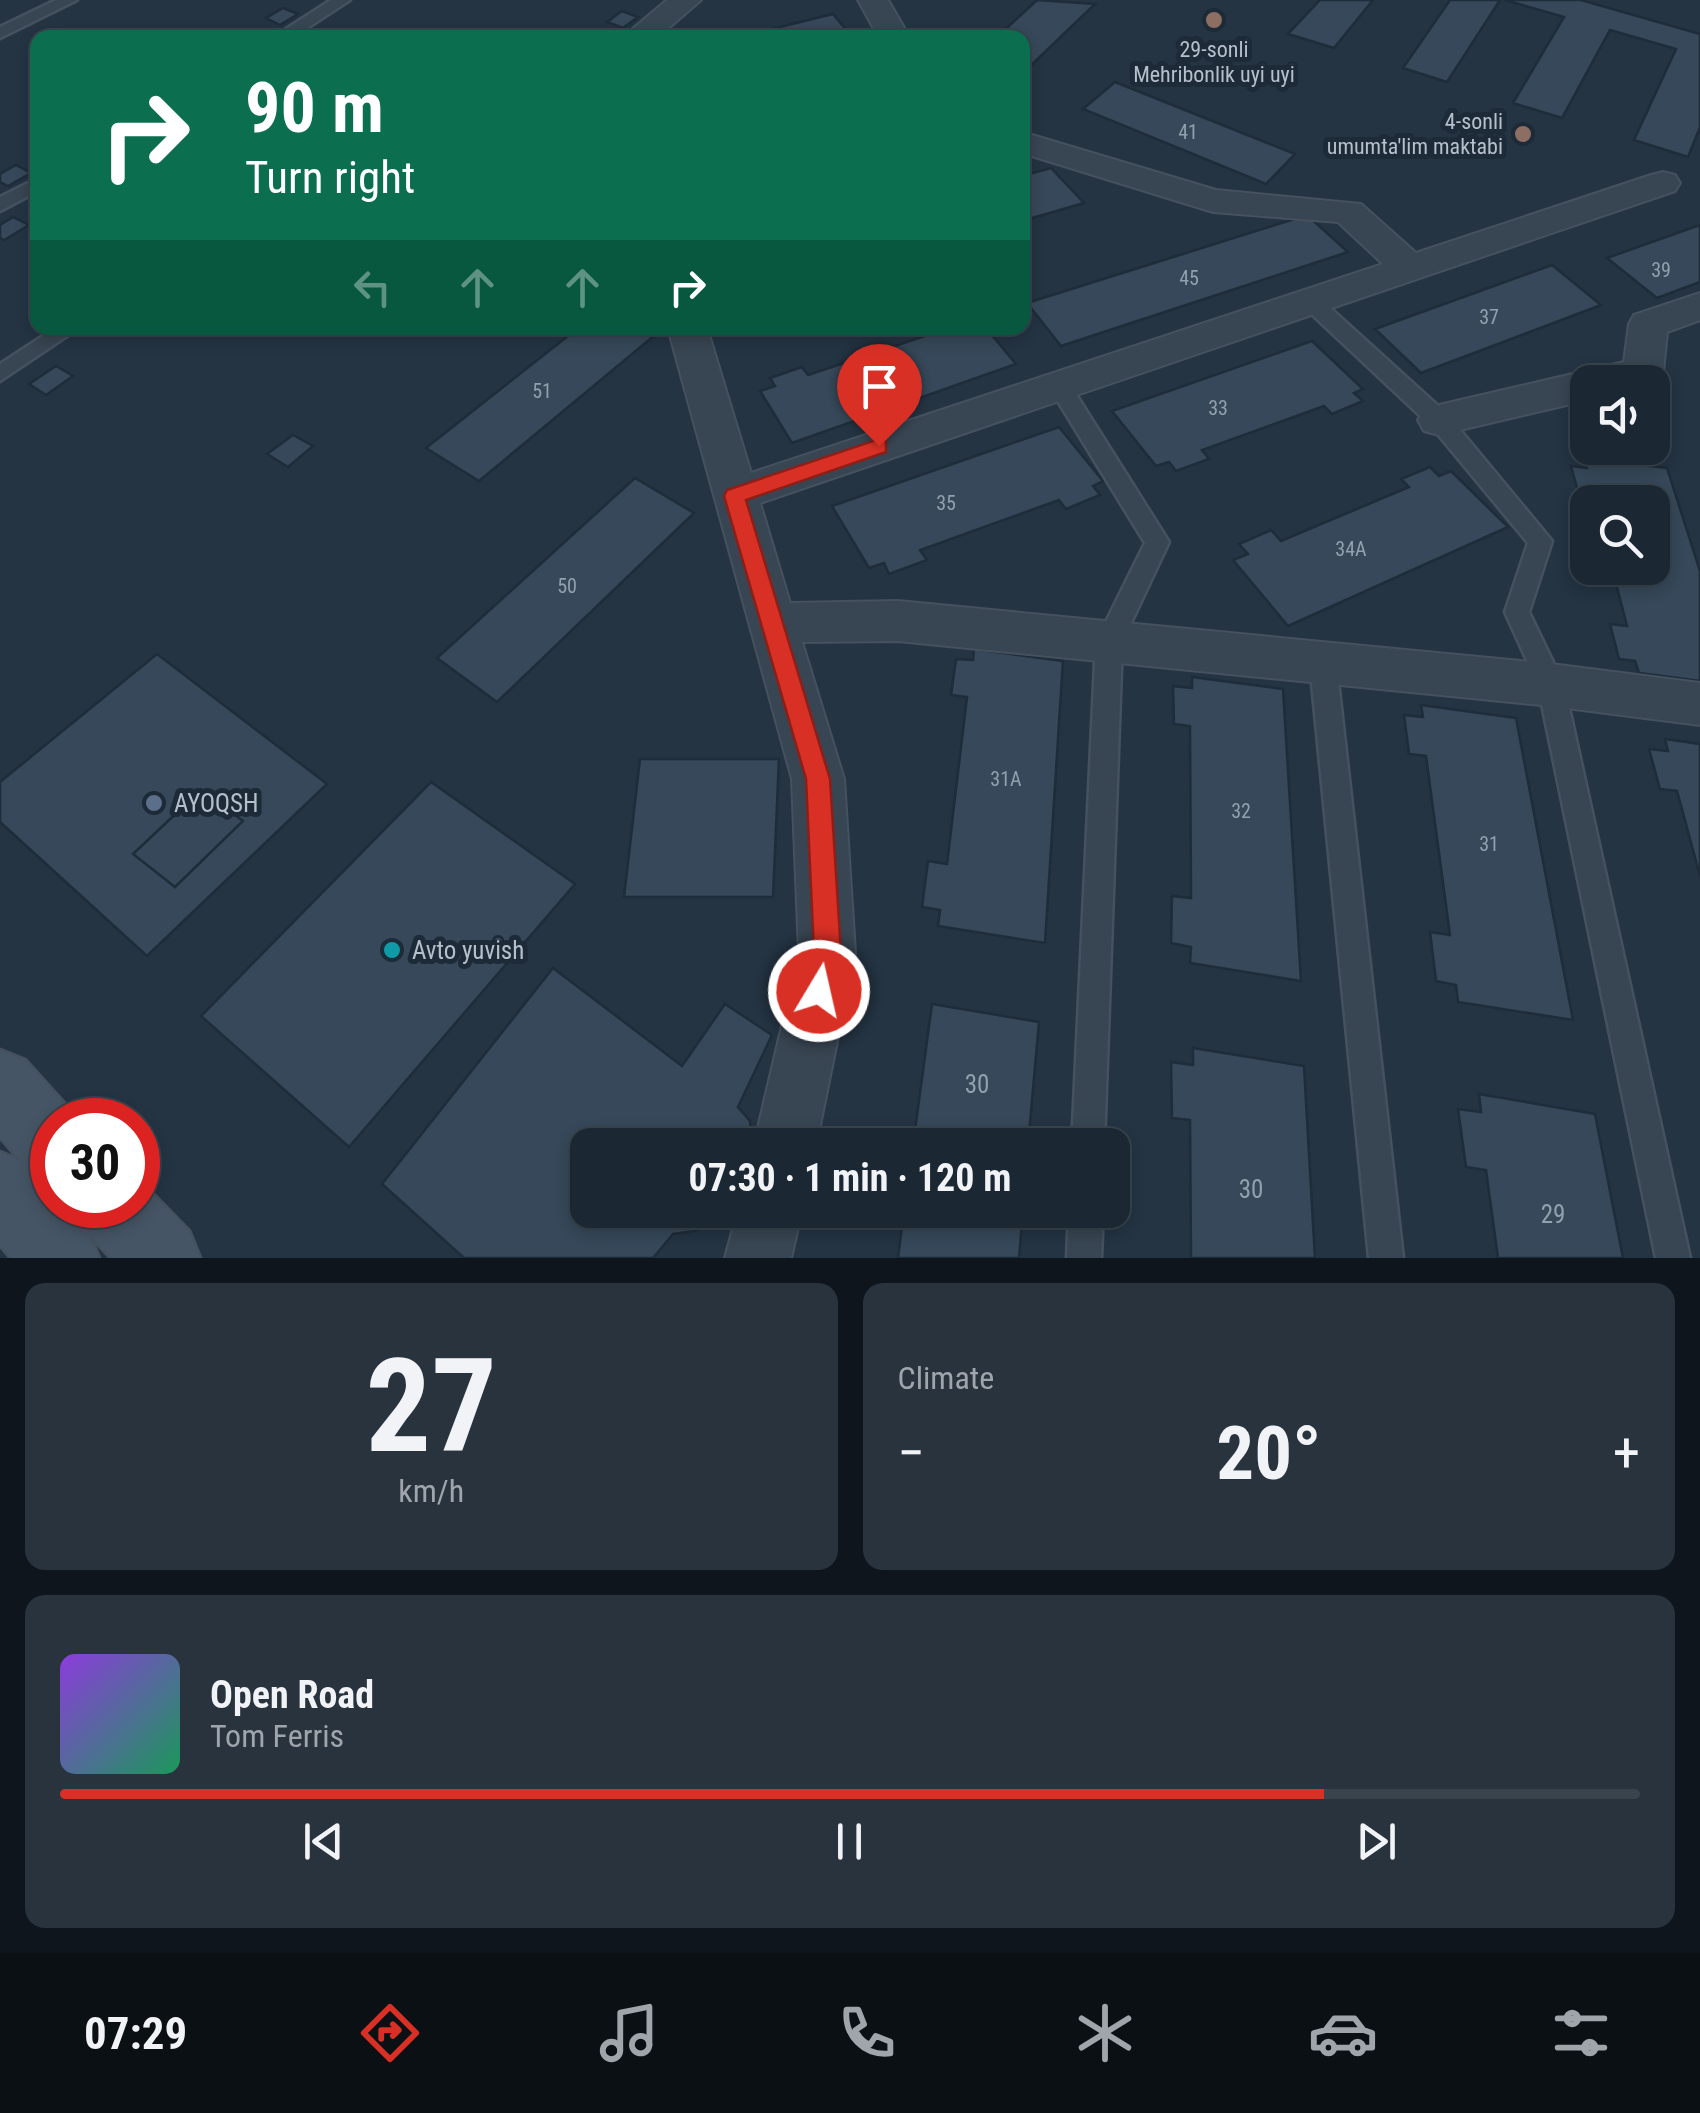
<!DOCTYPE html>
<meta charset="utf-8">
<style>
:root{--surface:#1b2732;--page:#28333e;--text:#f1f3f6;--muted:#a0a5ac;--line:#39444d;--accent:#d93025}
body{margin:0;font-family:"Roboto Condensed",sans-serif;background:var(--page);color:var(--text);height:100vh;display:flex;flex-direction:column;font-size:38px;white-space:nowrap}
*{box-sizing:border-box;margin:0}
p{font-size:32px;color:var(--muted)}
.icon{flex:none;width:55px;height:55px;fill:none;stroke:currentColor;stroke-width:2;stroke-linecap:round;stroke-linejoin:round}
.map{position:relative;height:1258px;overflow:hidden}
.sheet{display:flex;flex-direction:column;gap:25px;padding:25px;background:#0f151c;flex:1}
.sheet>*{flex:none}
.guide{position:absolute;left:30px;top:30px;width:1000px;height:305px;border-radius:20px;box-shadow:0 5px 15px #0003,0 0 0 2px var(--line);background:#0b6e4f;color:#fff;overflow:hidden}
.tools{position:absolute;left:1570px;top:365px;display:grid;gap:20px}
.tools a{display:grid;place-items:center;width:100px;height:100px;border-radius:20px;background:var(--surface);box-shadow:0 5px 15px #0003,0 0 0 2px var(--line);font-size:50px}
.speed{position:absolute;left:30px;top:1098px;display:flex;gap:20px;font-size:50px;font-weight:700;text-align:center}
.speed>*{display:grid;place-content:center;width:130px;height:130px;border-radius:50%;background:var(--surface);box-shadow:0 5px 15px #0003,0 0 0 2px var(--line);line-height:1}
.speed .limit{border:15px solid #d22;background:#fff;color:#111}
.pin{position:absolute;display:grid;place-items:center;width:85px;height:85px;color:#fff;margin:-102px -42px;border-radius:50% 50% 50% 0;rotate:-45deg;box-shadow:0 0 10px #0007}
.pin .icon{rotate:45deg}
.me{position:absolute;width:110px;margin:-55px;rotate:9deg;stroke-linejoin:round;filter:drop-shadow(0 0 8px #0008)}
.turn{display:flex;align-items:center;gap:35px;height:210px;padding:0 50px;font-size:45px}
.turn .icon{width:130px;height:130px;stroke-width:2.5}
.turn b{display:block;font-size:70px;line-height:85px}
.lanes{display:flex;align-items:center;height:95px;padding:0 50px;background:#0003;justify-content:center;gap:50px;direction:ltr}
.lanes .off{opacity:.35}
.big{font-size:75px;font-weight:700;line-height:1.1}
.sheet .card{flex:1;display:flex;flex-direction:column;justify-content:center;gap:15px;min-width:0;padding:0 35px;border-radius:20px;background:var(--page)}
.sheet .dial{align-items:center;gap:0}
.dial b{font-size:130px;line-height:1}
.song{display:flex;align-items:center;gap:30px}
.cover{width:120px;height:120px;border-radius:15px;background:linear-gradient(135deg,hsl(270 70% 55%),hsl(150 70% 35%))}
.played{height:10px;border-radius:5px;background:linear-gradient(90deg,var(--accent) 80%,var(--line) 80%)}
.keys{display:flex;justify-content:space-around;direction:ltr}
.heat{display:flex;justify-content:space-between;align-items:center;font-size:55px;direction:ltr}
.sheet .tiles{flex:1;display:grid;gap:25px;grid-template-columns:1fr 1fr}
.card:last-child{grid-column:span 2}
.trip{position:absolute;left:570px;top:1128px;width:560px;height:100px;border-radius:20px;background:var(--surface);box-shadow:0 5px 15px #0003,0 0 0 2px var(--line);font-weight:700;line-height:100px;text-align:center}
.tabs{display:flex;height:160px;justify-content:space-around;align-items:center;background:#0b1014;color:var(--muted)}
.tabs .icon{width:70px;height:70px}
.tabs .current{color:var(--accent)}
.tabs b{font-size:45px;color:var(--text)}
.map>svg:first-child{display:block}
.building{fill:#364859;stroke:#1f2c39;stroke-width:2.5}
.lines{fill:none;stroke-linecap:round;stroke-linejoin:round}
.lane-casing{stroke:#45515e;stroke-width:5}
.street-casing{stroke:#45515e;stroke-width:4}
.secondary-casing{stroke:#45515e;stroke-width:5}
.lane{fill:#384552;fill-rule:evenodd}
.street{fill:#384552;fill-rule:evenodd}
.secondary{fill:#465565;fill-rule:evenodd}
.route{fill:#d93025;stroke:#8d1f18;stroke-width:2.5}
.education-dot{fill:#8d6e63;stroke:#1d2a37;stroke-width:4}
.service-dot{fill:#5c6f8a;stroke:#1d2a37;stroke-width:4}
.culture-dot{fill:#0f9aa8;stroke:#1d2a37;stroke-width:4}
.labels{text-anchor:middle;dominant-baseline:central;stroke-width:10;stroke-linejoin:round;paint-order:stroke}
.number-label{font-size:20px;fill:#93a0ae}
.far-poi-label{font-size:22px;fill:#b5c0cc;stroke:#1d2a37}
.poi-label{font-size:25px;fill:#b5c0cc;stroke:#1d2a37;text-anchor:start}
.near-number-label{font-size:25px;fill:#93a0ae}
</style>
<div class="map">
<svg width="1700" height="1258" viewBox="0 0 1700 1258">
<rect width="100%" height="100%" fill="#243443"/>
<g class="building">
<path d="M 1037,0 L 1095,4 L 1022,74 L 1022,38 L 996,38 Z"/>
<path d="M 1320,0 L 1373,0 L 1334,48 L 1288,34 Z"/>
<path d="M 1450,0 L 1500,0 L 1447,82 L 1403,68 Z"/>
<path d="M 1505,0 L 1581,0 L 1700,34 L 1700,127 L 1688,157 L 1634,140 L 1676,49 L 1610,30 L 1562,118 L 1513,103 L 1564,17 Z"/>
<path d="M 283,8 L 298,14 L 280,25 L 266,18 Z"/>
<path d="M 622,11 L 638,17 L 623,28 L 607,22 Z"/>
<path d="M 833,14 L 853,38 L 735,38 Z"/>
<path d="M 1115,82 L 1295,154 L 1266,184 L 1083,109 Z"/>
<path d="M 16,165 L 31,173 L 8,186 L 0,182 L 0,174 Z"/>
<path d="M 1051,168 L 1084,203 L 1022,221 L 1022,176 Z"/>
<path d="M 1307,215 L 1348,252 L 1061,346 L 1027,303 Z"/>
<path d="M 13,217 L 29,225 L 4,240 L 0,238 L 0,225 Z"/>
<path d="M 1700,225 L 1700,282 L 1657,298 L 1607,258 Z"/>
<path d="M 1552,265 L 1601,305 L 1421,373 L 1375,329 Z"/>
<path d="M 578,328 L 641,328 L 655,335 L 479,481 L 426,448 Z"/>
<path d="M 933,328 L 986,328 L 1016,364 L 792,443 L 760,391 L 775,386 L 770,378 L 802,367 L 808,375 L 937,332 Z"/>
<path d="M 1312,341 L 1363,389 L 1354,393 L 1363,401 L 1332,414 L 1324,406 L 1202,450 L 1209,459 L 1176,471 L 1169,462 L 1156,466 L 1112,411 Z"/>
<path d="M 56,366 L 73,376 L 46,395 L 29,384 Z"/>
<path d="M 1059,427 L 1103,481 L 1093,486 L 1100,495 L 1066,509 L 1059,500 L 920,550 L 927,560 L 889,574 L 884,563 L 869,568 L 832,506 Z"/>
<path d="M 293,435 L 313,446 L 288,467 L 267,454 Z"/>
<path d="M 1585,459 L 1667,468 L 1700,571 L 1700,681 L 1639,673 L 1635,661 L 1619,659 L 1610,624 L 1627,626 L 1612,568 L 1652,568 L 1652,502 L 1595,502 L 1593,496 L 1579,495 L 1571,466 L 1587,468 Z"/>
<path d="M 1430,467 L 1439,476 L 1451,471 L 1508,527 L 1288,626 L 1233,560 L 1248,554 L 1239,544 L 1271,530 L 1281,541 L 1409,487 L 1401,479 Z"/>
<path d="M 635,478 L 694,513 L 497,702 L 437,658 Z"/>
<path d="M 974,649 L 1063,661 L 1045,943 L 938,926 L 940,910 L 922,907 L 928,861 L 947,864 L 967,697 L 951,695 L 956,659 L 973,660 Z"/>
<path d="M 157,654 L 327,784 L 147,956 L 0,822 L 0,782 Z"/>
<path d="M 1192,677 L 1283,689 L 1301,981 L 1190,963 L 1191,947 L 1171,943 L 1172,896 L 1191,898 L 1190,726 L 1174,724 L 1173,686 L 1192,688 Z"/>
<path d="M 1421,705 L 1516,718 L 1573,1020 L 1458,1002 L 1456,985 L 1436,981 L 1430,932 L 1450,935 L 1426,756 L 1409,754 L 1404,715 L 1423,717 Z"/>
<path d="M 1665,739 L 1700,744 L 1700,876 L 1677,791 L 1660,789 L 1649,749 L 1668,751 Z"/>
<path d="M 640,759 L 779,759 L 773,897 L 624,897 Z"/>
<path d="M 431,782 L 575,884 L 349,1147 L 201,1016 Z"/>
<path d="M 201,790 L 243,821 L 175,887 L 133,854 Z"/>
<path d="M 553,968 L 682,1066 L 725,1004 L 772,1035 L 738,1107 L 750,1121 L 752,1145 L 588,1145 L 588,1210 L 720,1210 L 695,1231 L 673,1234 L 653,1258 L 464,1258 L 382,1184 Z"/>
<path d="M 932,1004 L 1039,1022 L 1028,1145 L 913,1145 Z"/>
<path d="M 1193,1048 L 1304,1066 L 1315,1258 L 1191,1258 L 1190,1120 L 1172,1118 L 1171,1062 L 1193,1065 Z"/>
<path d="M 1479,1094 L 1595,1114 L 1623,1258 L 1498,1258 L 1486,1170 L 1466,1167 L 1458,1109 L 1481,1112 Z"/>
<path d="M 904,1210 L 1023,1210 L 1019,1258 L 898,1258 Z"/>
</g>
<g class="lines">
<g class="lane-casing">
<g id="lane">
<path d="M 56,0 L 77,0 L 0,38 L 0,27 Z"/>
<path d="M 331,0 L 350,0 L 292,38 L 272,38 Z"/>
<path d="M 38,178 L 38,191 L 0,211 L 0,197 Z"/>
<path d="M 1310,294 L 1317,296 L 1447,414 L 1552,541 L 1529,612 L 1564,685 L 1690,1258 L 1656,1258 L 1538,685 L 1505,612 L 1528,543 L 1431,426 L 1303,306 L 1303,296 Z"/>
<path d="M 55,328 L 79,328 L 0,381 L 0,364 Z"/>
<path d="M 1059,377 L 1067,380 L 1169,542 L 1122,642 L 1104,1145 L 1072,1145 L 1096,642 L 1145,543 L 1048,385 Z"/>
<path d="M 1323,652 L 1332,655 L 1336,663 L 1403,1258 L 1369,1258 L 1310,663 L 1314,655 Z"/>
<path d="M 1069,1210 L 1103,1210 L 1101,1258 L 1067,1258 Z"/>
</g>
</g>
<g class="street-casing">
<g id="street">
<path d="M 667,0 L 701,0 L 657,38 L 622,38 Z"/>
<path d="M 858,0 L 888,0 L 910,38 L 879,38 Z"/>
<path d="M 1022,132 L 1216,190 L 1361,204 L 1416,253 L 1651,175 L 1663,172 L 1675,175 L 1680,183 L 1675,191 L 760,503 L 790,603 L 898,601 L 1551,664 L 1700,683 L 1700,725 L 1551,706 L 898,641 L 802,642 L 844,779 L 855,953 L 816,1145 L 754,1145 L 799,953 L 792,779 L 668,328 L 707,328 L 751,473 L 1383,264 L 1338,222 L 1213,212 L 1022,153 Z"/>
<path d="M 1700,293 L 1700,320 L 1667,332 L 1663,372 L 1657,382 L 1588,382 L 1588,400 L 1439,435 L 1424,431 L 1418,420 L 1424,409 L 1439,405 L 1624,362 L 1629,324 L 1634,315 Z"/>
<path d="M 738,1210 L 802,1210 L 791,1258 L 725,1258 Z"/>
</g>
</g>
<g class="secondary-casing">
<path id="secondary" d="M 0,1050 L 25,1060 L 79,1120 L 52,1120 L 52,1178 L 31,1169 L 52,1193 L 52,1205 L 64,1205 L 85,1228 L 75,1205 L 138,1205 L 138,1179 L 189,1231 L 200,1258 L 111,1258 L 89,1234 L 99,1258 L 11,1258 L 0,1245 L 0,1152 L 21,1161 L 0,1137 Z"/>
</g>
<use href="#lane" class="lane"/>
<use href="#street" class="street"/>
<use href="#secondary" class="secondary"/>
</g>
<path class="route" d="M 879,439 L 886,441 L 886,452 L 746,500 L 830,779 L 841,953 L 829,1001 L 819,1005 L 809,1001 L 805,991 L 814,953 L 806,779 L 724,496 L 727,490 Z"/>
<g class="education-dot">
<circle cx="1214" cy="20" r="10"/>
<circle cx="1523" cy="134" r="10"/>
</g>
<circle class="service-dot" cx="154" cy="803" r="10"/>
<circle class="culture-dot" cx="392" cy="950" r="10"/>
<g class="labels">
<g class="number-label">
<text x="1188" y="132">41</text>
<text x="1661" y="270">39</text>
<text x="1189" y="278">45</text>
<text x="1489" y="317">37</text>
<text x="542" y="391">51</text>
<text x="1218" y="408">33</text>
<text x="946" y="503">35</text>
<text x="1351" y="549">34А</text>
<text x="567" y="586">50</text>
<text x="1006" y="779">31А</text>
<text x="1241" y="811">32</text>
<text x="1489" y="844">31</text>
</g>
<g class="far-poi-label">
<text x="1214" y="49">29-sonli<tspan x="1214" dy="25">Mehribonlik uyi uyi</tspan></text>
<text x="1503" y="121" text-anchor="end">4-sonli<tspan x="1503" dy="25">umumta'lim maktabi</tspan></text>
</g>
<g class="poi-label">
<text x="174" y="803">AYOQSH</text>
<text x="412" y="950">Avto yuvish</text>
</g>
<g class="near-number-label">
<text x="977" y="1084">30</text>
<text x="1251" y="1189">30</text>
<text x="1553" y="1214">29</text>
</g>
</g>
</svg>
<div class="tools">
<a><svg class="icon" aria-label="sound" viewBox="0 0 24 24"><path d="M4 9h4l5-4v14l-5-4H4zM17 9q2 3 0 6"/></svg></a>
<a><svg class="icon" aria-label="search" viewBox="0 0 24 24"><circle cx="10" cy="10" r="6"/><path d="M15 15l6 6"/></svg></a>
</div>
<div class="speed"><div class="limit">30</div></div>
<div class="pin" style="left:879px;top:446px;background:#d93025"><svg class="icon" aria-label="arrive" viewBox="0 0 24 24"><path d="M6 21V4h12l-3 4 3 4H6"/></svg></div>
<svg class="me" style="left:819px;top:991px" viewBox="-20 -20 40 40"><circle r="17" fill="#d93025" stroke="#fff" stroke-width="3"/><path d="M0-11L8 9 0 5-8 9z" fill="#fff"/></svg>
<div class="trip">07:30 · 1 min · 120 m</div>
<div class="guide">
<div class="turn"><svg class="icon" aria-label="right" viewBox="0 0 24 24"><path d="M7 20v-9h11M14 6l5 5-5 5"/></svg><div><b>90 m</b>Turn right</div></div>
<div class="lanes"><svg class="icon off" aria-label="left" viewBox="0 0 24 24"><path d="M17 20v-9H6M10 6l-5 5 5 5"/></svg><svg class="icon off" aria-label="ahead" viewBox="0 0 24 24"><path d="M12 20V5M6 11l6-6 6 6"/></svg><svg class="icon off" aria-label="ahead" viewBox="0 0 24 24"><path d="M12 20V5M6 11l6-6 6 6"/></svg><svg class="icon" aria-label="right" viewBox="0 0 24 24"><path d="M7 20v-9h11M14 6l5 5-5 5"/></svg></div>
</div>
</div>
<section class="sheet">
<div class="tiles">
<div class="card dial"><b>27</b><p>km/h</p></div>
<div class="card"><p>Climate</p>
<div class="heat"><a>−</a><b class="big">20°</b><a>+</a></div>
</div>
<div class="card">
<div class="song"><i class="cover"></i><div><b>Open Road</b><p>Tom Ferris</p></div></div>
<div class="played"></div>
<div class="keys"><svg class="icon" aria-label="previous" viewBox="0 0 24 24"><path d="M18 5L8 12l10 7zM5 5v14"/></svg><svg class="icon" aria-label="pause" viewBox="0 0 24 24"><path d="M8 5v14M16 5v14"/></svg><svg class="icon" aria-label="next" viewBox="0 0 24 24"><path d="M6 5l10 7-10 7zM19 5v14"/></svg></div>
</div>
</div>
</section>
<nav class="tabs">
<b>07:29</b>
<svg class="icon current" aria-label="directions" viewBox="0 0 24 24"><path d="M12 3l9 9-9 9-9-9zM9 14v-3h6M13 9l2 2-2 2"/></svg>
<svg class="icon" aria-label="music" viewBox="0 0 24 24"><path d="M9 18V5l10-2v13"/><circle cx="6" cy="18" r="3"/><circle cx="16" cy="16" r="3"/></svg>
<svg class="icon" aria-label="phone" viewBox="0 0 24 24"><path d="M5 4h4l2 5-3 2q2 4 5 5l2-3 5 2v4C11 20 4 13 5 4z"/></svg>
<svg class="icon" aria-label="climate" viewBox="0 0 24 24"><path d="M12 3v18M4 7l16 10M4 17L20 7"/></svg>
<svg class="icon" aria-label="car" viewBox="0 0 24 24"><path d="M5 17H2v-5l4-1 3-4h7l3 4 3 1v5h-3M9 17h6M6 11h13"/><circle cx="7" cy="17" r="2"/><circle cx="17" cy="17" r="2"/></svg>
<svg class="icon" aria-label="filters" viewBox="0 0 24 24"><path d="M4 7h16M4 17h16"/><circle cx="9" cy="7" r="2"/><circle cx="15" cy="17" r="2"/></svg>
</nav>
